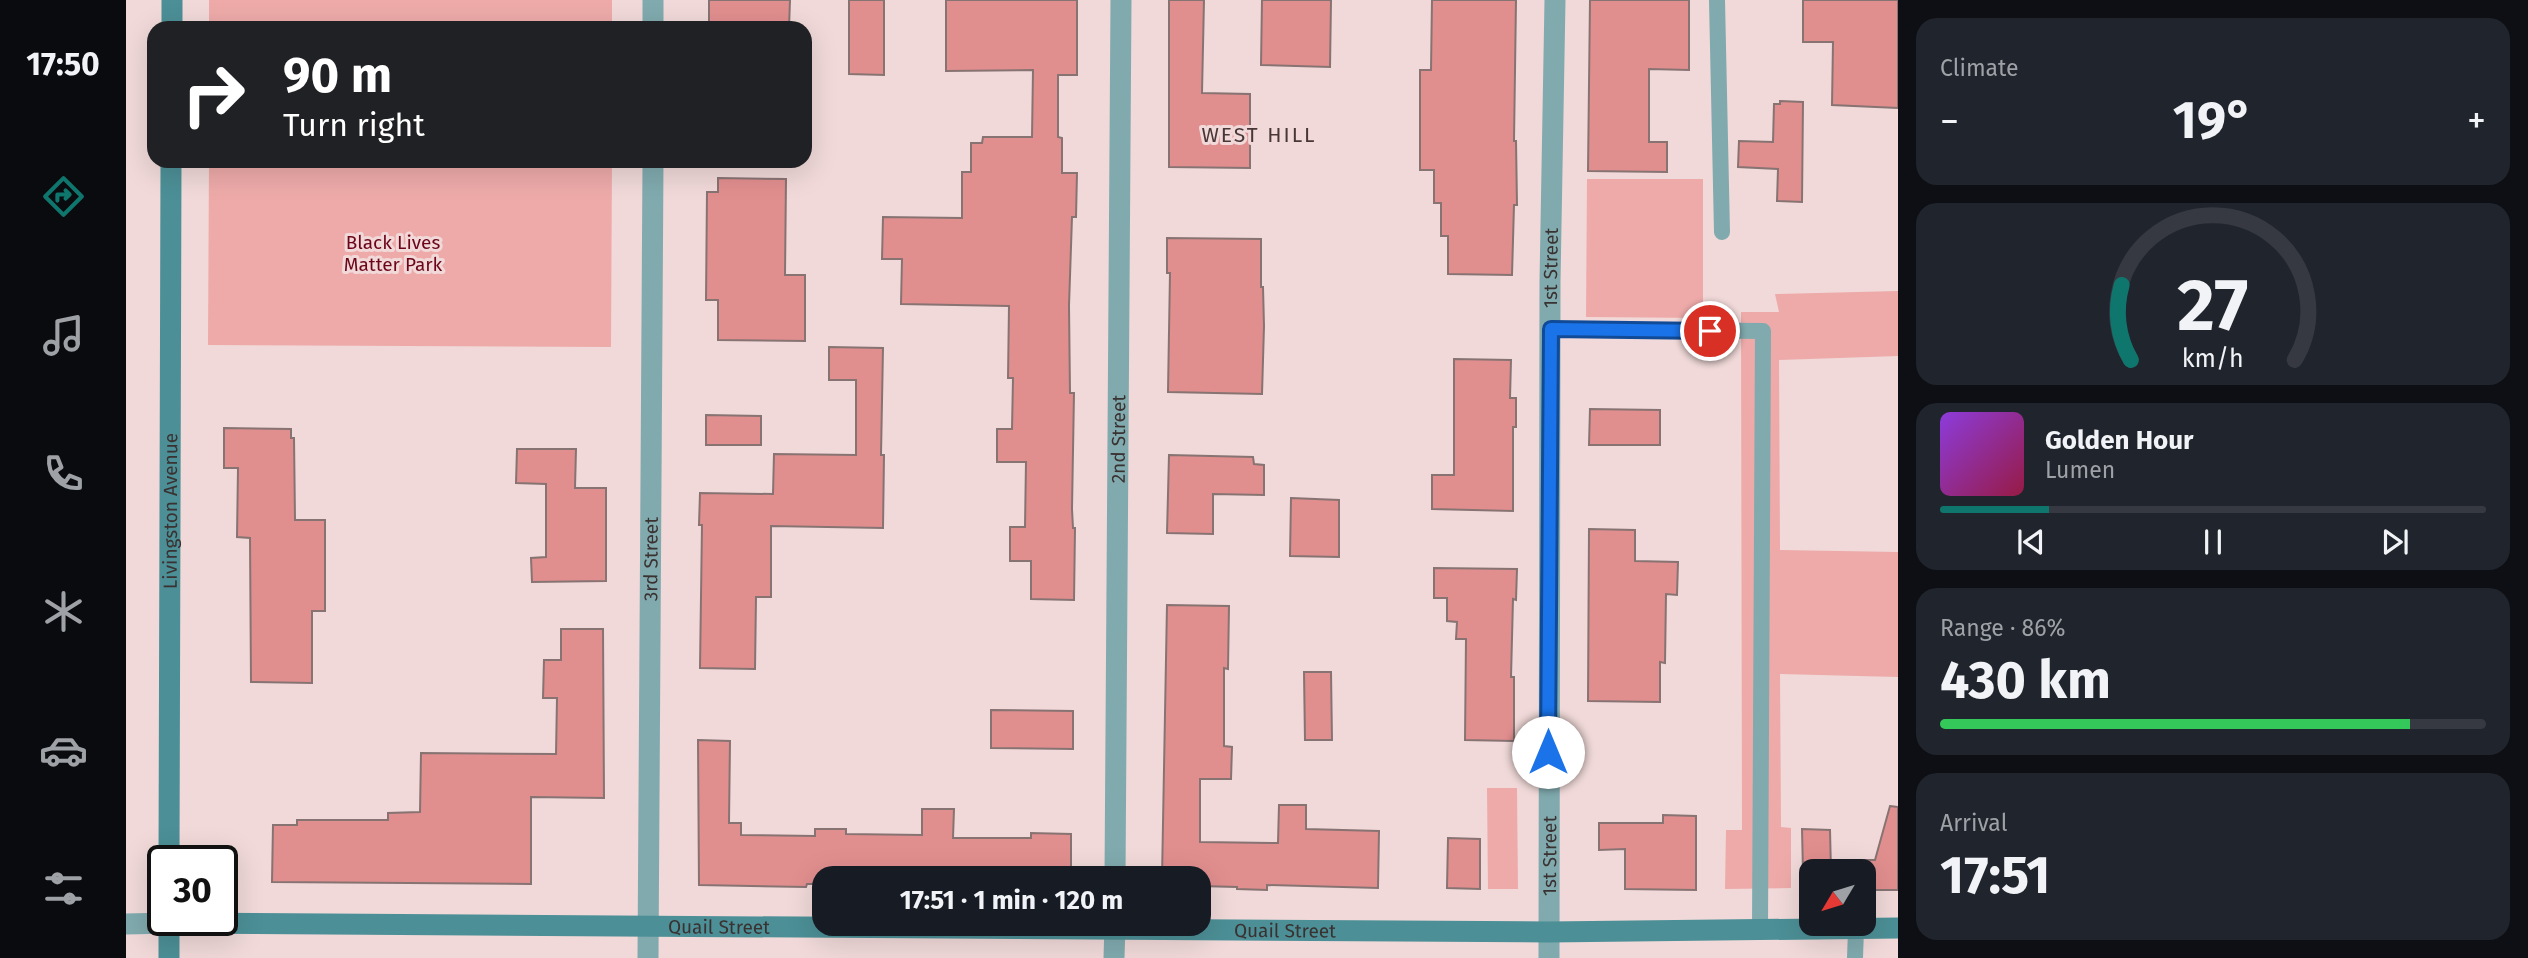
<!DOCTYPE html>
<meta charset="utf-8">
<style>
:root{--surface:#171b24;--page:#20242c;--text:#f1f3f6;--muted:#9ea1a6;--line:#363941;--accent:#0f766e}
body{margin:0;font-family:"Fira Sans",sans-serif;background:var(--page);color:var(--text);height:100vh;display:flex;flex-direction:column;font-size:26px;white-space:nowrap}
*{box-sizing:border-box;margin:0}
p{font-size:23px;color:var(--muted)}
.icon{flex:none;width:38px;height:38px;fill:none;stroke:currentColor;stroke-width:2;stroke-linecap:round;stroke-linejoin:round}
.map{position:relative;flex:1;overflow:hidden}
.side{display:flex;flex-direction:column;gap:18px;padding:18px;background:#0d0f14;width:630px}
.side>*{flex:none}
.top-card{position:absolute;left:21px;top:21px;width:665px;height:147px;border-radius:21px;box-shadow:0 7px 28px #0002;background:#202124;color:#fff;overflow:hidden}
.needle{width:46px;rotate:232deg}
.fabs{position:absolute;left:1673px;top:859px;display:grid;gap:14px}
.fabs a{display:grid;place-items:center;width:77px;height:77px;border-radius:14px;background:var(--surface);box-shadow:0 7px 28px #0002;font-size:35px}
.speed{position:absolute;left:21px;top:845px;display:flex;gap:14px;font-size:35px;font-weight:700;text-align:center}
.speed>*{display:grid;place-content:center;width:91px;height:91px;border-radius:50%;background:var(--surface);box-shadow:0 7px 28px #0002;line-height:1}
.speed .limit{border:4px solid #111;border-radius:10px;background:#fff;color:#111}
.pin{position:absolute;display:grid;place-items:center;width:60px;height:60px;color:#fff;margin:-30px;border:4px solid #fff;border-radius:50%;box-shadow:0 2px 7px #0007}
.me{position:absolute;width:77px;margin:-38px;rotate:0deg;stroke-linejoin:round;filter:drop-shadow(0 0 5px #0008)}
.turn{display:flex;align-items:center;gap:24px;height:147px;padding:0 21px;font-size:32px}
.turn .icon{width:91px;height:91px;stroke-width:2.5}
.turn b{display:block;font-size:49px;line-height:60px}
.big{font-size:52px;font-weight:700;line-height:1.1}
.side .widget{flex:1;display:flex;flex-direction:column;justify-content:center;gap:10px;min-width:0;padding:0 24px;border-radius:21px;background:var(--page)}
.side .dial{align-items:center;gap:0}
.dial svg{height:182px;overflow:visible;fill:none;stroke:var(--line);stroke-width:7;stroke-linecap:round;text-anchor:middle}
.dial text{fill:var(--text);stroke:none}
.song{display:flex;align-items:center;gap:21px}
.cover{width:84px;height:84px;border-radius:10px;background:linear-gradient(135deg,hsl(270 70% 55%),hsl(340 70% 35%))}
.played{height:7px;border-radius:4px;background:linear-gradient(90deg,var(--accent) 20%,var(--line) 20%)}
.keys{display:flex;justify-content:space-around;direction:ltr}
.heat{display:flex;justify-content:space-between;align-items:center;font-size:38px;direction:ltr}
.charge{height:10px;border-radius:5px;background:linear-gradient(90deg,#34c759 86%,var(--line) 0)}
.trip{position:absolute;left:686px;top:866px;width:399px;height:70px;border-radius:21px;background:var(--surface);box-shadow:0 7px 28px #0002;font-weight:700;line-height:70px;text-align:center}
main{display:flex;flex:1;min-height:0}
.tabs{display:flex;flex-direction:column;width:126px;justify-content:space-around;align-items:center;background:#090b0e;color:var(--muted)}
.tabs .icon{width:49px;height:49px}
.tabs .current{color:var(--accent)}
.tabs b{font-size:32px;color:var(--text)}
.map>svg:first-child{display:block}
.green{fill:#edaaa9}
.building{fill:#e18e8e;stroke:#887373;stroke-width:2}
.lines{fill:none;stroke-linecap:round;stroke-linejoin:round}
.lane{stroke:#80aaae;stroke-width:16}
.street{stroke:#80aaae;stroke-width:21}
.secondary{stroke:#4c8f96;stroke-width:21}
.route-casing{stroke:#114b97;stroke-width:18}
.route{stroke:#1a73e8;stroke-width:12}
.labels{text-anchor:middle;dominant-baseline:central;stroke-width:6;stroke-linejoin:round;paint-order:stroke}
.park-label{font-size:19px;fill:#6c051a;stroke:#f0d9d8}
.street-label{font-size:19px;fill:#3a3131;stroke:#f0d9d8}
.neighbourhood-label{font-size:21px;letter-spacing:2px;fill:#493737;stroke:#f0d9d8}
</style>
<main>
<nav class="tabs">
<b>17:50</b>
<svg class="icon current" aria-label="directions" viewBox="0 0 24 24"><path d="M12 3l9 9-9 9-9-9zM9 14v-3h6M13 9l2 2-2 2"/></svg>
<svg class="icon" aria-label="music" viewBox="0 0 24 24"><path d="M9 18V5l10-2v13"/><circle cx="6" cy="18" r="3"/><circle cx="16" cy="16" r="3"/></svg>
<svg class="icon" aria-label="phone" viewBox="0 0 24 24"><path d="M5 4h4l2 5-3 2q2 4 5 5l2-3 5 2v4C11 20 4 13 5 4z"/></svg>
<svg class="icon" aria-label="climate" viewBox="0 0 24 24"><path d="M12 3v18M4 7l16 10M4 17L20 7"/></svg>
<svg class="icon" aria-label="car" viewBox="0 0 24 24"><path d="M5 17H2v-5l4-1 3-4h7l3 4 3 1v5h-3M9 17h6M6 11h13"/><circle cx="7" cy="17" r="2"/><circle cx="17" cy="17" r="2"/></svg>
<svg class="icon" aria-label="filters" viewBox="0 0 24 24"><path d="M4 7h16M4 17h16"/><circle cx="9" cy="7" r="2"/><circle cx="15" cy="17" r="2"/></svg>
</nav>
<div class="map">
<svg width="1772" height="958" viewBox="0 0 1772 958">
<rect width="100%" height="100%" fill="#f0d9d8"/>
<g class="green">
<rect x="83" y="0" width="403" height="28"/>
<path d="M 83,161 L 486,161 L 485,347 L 82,345 Z"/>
<path d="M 1461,179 L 1577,179 L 1577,318 L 1460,317 Z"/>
<path d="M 1772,291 L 1772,356 L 1653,360 L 1654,550 L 1772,552 L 1772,677 L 1654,674 L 1655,827 L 1665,828 L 1665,888 L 1599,889 L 1600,830 L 1616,830 L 1615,312 L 1653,312 L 1649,294 Z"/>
<path d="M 1361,788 L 1391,788 L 1392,889 L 1362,889 Z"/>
</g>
<g class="building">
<path d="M 583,0 L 664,0 L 663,28 L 583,28 Z"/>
<path d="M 723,0 L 758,0 L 758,75 L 723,74 Z"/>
<path d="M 820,0 L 951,0 L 951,75 L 932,75 L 932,137 L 936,138 L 936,173 L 951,173 L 950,217 L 946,217 L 943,306 L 944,393 L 948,393 L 946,509 L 947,528 L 949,528 L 948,600 L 905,599 L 905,561 L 884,561 L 884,527 L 899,527 L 900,462 L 871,462 L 871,429 L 886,429 L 887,378 L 882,378 L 883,306 L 775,304 L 776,259 L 756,259 L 757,217 L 836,218 L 836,172 L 845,172 L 845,143 L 856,143 L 857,137 L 906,137 L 907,70 L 820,71 Z"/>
<path d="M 1043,0 L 1078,0 L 1076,93 L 1124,94 L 1124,168 L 1043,167 Z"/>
<path d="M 1136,0 L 1205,0 L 1204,67 L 1135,65 Z"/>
<path d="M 1306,0 L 1390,0 L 1388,141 L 1390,141 L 1391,205 L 1388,205 L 1386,275 L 1322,274 L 1322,236 L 1315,236 L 1315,203 L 1308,203 L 1308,170 L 1294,170 L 1294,70 L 1305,70 Z"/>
<path d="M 1464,0 L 1563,0 L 1563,70 L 1523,69 L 1523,142 L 1541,142 L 1541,172 L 1462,171 Z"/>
<path d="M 1677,0 L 1772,0 L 1772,108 L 1706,105 L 1707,42 L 1677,42 Z"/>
<path d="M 1654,101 L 1677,102 L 1676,202 L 1651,201 L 1652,169 L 1612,167 L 1613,141 L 1647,142 L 1648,104 L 1654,104 Z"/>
<path d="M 592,178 L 660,179 L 659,275 L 679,275 L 679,341 L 592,340 L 592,300 L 580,300 L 581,192 L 592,192 Z"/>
<path d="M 1041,238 L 1135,239 L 1135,287 L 1137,287 L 1138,326 L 1136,394 L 1042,392 L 1044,273 L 1041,273 Z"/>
<path d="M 703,347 L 757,348 L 755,455 L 758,455 L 757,528 L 645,526 L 645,597 L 630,597 L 629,669 L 574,668 L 576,525 L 573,525 L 574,493 L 647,494 L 648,454 L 730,455 L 730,380 L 703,380 Z"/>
<path d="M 1328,359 L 1385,360 L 1384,398 L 1390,398 L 1390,427 L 1387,427 L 1387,511 L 1306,509 L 1306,475 L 1328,475 Z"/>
<path d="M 1464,409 L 1534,410 L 1534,445 L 1463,445 Z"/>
<path d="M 580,415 L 635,416 L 635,445 L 580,445 Z"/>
<path d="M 98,428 L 165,429 L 165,438 L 168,438 L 169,520 L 199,520 L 199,611 L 186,611 L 186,683 L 125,682 L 124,538 L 111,537 L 112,468 L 98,468 Z"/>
<path d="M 391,449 L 450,449 L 449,488 L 480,488 L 480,581 L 406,582 L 405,558 L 420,557 L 420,484 L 390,483 Z"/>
<path d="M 1043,455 L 1127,457 L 1128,464 L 1138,465 L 1138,495 L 1087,494 L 1087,534 L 1041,533 Z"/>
<path d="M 1165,498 L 1213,500 L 1213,557 L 1164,556 Z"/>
<path d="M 1463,529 L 1509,530 L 1509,561 L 1552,562 L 1551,595 L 1540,594 L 1539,663 L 1534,662 L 1534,702 L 1462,701 Z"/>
<path d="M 1308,568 L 1391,569 L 1390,600 L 1387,599 L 1385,677 L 1388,677 L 1388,741 L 1339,740 L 1340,639 L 1330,639 L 1331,622 L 1321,621 L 1321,598 L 1308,598 Z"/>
<path d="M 1041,605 L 1103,606 L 1102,669 L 1098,668 L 1098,746 L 1106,747 L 1105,779 L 1074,779 L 1074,842 L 1152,843 L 1153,805 L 1180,805 L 1180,829 L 1253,831 L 1252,888 L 1141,885 L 1141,890 L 1111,889 L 1111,887 L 1073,886 L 1073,878 L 1036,878 Z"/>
<path d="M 435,629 L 477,629 L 478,798 L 405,797 L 405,884 L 146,882 L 147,825 L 171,825 L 171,820 L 262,820 L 262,813 L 294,812 L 295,753 L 430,754 L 431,698 L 417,698 L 418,660 L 435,660 Z"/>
<path d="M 1178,672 L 1205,672 L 1206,740 L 1179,740 Z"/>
<path d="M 865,710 L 947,711 L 947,749 L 865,748 Z"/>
<path d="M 572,740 L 604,741 L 603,823 L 615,823 L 615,835 L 689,836 L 689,829 L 720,829 L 720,834 L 796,835 L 796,809 L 828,809 L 827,838 L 905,838 L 905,833 L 945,834 L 945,878 L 698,878 L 698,884 L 681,884 L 680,887 L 573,885 Z"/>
<path d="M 1764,806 L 1772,807 L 1772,890 L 1738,890 L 1738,860 L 1749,860 Z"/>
<path d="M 1537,815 L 1570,816 L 1570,890 L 1499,889 L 1499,849 L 1473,850 L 1473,823 L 1537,823 Z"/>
<path d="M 1676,829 L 1704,830 L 1705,872 L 1677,872 Z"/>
<path d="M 1322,838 L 1354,839 L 1354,889 L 1321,888 Z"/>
</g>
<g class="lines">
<g class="lane">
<path d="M 1591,0 L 1596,232"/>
<path d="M 1425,329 L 1637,331 L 1634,929"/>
<path d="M 1729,958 L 1730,929"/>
</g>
<g class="street">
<path d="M 527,28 L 527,0"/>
<path id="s1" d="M 989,878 L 995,0"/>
<path d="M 0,924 L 43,923"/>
<path id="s2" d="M 522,958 L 527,161"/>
<path d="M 988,958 L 989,924"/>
<path id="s3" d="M 1423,958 L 1424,282 L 1429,0"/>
</g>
<g class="secondary">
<path d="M 46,28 L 46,0"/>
<path id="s4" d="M 43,861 L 45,161"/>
<path id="s5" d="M 43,923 L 1423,932 L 1772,928"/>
<path d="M 43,958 L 43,920"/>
</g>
</g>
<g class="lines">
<g class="route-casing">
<path id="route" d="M 1422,752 L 1425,329 L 1584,331"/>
</g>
<use href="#route" class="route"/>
</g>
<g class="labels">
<g class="park-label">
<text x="267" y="242">Black Lives<tspan x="267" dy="22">Matter Park</tspan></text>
</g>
<g class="street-label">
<text stroke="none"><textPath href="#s3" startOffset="690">1st Street</textPath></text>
<text stroke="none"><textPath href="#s1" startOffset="439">2nd Street</textPath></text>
<text stroke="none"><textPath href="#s4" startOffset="350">Livingston Avenue</textPath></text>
<text stroke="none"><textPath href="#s2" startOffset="399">3rd Street</textPath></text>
<text stroke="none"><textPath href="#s3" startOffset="102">1st Street</textPath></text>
<text stroke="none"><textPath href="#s5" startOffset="550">Quail Street</textPath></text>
<text stroke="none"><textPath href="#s5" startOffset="1116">Quail Street</textPath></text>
</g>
<g class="neighbourhood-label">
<text x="1133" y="135">WEST HILL</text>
</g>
</g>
</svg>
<div class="fabs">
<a><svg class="needle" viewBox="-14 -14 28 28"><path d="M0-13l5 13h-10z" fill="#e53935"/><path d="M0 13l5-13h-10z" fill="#9ea1a6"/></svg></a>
</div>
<div class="speed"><div class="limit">30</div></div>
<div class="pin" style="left:1584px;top:331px;background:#d93025"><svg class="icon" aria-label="arrive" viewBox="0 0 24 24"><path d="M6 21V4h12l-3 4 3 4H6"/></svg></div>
<svg class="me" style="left:1422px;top:752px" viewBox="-20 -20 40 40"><circle r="19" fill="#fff"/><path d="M0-13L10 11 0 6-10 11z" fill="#1a73e8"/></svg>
<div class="trip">17:51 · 1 min · 120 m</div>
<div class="top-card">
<div class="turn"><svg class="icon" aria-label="right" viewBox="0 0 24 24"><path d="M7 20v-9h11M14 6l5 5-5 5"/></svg><div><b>90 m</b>Turn right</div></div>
</div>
</div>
<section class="side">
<div class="widget"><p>Climate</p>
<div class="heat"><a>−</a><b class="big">19°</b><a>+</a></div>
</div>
<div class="widget dial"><svg viewBox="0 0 100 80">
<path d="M14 69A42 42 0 1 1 86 69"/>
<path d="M14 69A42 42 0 0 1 10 36" stroke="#0f766e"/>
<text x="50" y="56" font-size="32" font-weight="700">27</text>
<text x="50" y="72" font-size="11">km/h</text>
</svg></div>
<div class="widget">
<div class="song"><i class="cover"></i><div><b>Golden Hour</b><p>Lumen</p></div></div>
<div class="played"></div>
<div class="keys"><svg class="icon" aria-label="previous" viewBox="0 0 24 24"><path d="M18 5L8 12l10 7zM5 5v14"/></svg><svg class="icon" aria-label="pause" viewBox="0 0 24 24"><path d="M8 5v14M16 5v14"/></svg><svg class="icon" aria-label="next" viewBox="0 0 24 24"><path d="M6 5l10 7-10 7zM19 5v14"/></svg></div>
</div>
<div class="widget"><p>Range · 86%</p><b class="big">430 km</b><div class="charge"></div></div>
<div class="widget"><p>Arrival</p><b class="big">17:51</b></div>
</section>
</main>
